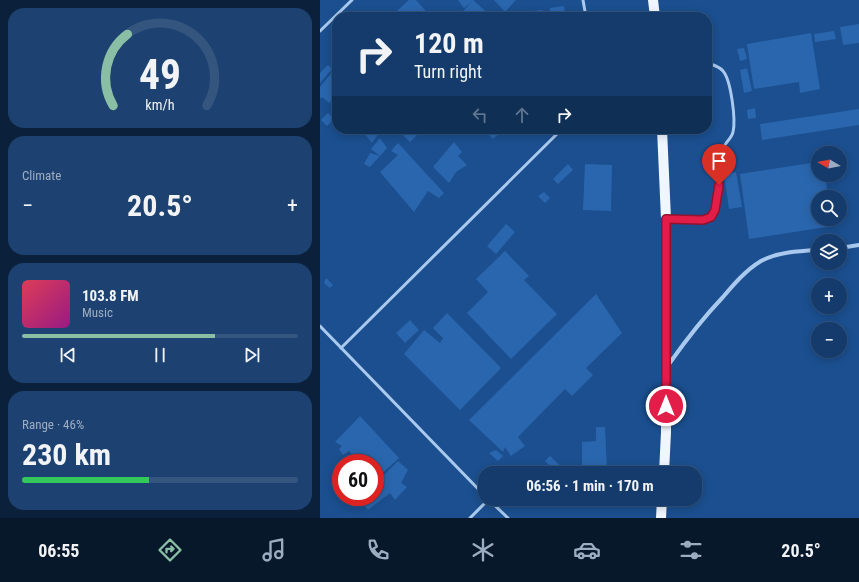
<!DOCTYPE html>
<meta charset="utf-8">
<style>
:root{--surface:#143b6b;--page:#1d4271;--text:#f1f3f6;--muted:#9dadc1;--line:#33557e;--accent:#8abfa5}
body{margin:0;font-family:"Roboto Condensed",sans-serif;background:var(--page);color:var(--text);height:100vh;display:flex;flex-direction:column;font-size:15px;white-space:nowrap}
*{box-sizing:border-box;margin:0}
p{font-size:13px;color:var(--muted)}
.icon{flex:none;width:22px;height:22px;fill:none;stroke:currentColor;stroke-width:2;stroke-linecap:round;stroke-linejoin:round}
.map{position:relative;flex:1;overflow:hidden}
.panel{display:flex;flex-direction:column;gap:8px;padding:8px;background:#0b203b;width:320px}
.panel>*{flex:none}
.hud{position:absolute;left:12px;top:12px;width:380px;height:122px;border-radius:16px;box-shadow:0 2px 10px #0003,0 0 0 1px var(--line);background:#143b6b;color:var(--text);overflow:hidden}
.needle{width:26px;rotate:280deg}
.controls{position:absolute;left:491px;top:146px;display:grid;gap:8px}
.controls a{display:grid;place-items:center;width:36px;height:36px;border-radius:50%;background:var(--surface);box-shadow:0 2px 10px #0003,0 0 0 1px var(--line);font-size:20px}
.speed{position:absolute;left:12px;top:454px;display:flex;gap:8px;font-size:20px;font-weight:700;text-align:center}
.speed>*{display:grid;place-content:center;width:52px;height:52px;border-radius:50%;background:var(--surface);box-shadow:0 2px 10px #0003,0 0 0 1px var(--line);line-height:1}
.speed .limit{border:6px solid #d22;background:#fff;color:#111}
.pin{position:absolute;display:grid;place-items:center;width:34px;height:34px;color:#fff;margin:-41px -17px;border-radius:50% 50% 50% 0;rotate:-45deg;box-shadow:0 0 4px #0007}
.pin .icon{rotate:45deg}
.me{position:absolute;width:44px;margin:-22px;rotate:0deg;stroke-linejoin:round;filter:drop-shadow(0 0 3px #0008)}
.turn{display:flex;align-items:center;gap:14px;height:84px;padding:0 16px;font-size:18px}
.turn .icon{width:52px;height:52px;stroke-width:2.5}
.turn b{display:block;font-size:28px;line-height:34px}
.lanes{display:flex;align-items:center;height:38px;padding:0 16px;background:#0003;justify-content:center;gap:20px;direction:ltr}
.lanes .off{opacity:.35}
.big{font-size:30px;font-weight:700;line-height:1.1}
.panel .tile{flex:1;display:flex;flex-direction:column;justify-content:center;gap:6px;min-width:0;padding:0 14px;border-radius:16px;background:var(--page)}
.panel .dial{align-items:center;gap:0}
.dial svg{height:104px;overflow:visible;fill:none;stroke:var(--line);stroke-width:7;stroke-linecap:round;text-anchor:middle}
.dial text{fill:var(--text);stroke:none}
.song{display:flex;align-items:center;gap:12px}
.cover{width:48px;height:48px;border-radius:6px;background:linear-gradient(135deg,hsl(350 70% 55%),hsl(310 70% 35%))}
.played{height:4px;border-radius:2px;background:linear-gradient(90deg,var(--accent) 70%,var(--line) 70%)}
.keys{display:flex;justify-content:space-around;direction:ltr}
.heat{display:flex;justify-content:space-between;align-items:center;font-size:22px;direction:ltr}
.charge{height:6px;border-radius:3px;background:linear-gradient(90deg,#34c759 46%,var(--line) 0)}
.trip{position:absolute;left:158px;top:466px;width:224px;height:40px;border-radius:16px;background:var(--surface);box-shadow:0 2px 10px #0003,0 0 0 1px var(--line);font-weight:700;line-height:40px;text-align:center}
.dock{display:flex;height:64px;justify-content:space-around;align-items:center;background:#08182b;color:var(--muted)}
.dock .icon{width:28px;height:28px}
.dock .active{color:var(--accent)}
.dock b{font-size:18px;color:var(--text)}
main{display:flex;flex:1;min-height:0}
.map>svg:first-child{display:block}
.building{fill:#2a66ad}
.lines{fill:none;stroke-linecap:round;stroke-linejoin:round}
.lane{stroke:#a9c9ee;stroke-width:3}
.street{stroke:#a9c9ee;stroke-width:4}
.primary{stroke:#f0f6ff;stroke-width:10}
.route-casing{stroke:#92132f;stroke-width:10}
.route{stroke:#e11d48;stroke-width:7}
</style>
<main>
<section class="panel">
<div class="tile dial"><svg viewBox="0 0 100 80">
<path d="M14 69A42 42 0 1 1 86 69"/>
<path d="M14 69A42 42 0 0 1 25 14" stroke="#8abfa5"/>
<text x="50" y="56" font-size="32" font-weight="700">49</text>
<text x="50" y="72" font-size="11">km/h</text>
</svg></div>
<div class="tile"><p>Climate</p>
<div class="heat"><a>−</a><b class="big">20.5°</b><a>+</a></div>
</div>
<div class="tile">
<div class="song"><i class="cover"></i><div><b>103.8 FM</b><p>Music</p></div></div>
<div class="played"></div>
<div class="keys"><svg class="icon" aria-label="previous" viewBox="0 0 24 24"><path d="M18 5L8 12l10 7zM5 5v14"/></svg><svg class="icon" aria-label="pause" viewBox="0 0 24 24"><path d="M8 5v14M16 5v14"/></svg><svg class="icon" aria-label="next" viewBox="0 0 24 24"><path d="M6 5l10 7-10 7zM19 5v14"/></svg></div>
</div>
<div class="tile"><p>Range · 46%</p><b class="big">230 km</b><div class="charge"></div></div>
</section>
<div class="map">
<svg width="539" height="518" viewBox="0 0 539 518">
<rect width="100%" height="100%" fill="#1b4f8f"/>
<g class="building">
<path d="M 89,0 L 96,0 L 111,17 L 70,17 Z"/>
<path d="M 138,0 L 154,0 L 144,8 Z"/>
<path d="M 153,0 L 172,17 L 138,17 Z"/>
<path d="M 174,0 L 196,0 L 185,12 Z"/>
<path d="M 244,6 L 245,17 L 230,17 L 230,8 Z"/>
<path d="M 223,10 L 224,17 L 214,17 L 214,11 Z"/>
<path d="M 539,24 L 539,43 L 523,45 L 520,27 Z"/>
<path d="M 514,31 L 516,39 L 495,42 L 494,34 Z"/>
<path d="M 491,33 L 500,89 L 480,93 L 479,82 L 434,89 L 427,44 Z"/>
<path d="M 424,48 L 427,59 L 420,61 L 417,49 Z"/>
<path d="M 8,65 L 12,69 L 0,83 L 0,73 Z"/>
<path d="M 427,68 L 432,91 L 424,93 L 420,70 Z"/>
<path d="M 14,70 L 17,73 L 17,79 L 14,82 L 17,85 L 17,95 L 9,103 L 2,97 L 0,99 L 0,87 Z"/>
<path d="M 435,108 L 436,118 L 428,119 L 427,110 Z"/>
<path d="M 539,109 L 539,125 L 442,140 L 440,124 Z"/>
<path d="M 8,113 L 14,119 L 7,126 L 1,120 Z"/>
<path d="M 48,129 L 56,129 L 59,133 L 52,143 L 44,133 Z"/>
<path d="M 77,129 L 103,129 L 90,142 Z"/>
<path d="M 163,129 L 184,129 L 173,139 Z"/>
<path d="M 60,138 L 67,148 L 60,156 L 51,149 Z"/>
<path d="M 134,142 L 142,152 L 138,156 L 147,165 L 136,172 L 129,183 L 113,167 Z"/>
<path d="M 78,143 L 124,193 L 119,198 L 108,191 L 94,212 L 60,172 L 78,155 L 71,151 Z"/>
<path d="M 50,153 L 60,156 L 50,167 L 44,164 Z"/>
<path d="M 498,162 L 498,175 L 505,175 L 508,197 L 498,197 L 498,219 L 512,219 L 513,226 L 429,239 L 420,174 Z"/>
<path d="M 248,164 L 253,170 L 238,184 L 233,179 Z"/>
<path d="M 265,164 L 292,165 L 291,211 L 263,210 Z"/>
<path d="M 416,172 L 422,207 L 409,209 L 404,174 Z"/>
<path d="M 224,192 L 230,198 L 225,203 L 218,196 Z"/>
<path d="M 186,224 L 195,232 L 176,254 L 167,246 Z"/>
<path d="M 185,251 L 209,276 L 204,280 L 237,314 L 191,359 L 147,313 L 168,292 L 156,279 Z"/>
<path d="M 6,278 L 13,285 L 10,288 L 4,283 Z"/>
<path d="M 276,294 L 302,333 L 266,368 L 273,375 L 252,396 L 245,389 L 198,437 L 205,446 L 191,456 L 185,447 L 183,452 L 149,420 Z"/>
<path d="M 127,313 L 181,368 L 140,410 L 84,354 L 104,330 L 120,343 L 123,338 L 113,328 Z"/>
<path d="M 90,320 L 99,330 L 85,343 L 76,333 Z"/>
<path d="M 40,416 L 79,458 L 56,479 L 55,478 L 55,463 L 40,463 L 29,451 L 23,455 L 19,449 L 22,446 L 15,442 Z"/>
<path d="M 276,427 L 285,427 L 287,470 L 262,470 L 262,442 L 276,441 Z"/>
<path d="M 176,450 L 183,456 L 178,461 L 169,453 Z"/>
<path d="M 230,456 L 246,471 L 243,473 L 237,473 L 225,461 Z"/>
<path d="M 78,461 L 88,470 L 81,483 L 87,487 L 75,500 L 70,493 L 48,510 L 40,500 L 43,497 L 55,497 L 55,484 Z"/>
</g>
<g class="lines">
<g class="lane">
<path d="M 263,0 L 266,17"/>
<path d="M 0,31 L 32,0"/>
<path d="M 348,219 L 383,220 L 391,217 C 400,200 398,179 401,160 C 402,155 403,150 405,145 C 408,140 412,137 413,132 C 416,120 411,80 403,71 C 399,66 393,65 387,63"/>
<path d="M 0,326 L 165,496"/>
<path d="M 21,348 L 242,129"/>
<path d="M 168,499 L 188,518"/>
<path d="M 150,518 L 168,500"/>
</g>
<g class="street">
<path d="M 520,248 L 539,245"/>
<path d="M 349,364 C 366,340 383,318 403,297 C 414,284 426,270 441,261 C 458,252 479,251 498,250"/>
</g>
<g class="primary">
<path d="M 333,0 L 335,17"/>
<path d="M 342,129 L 346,219 L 346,432 L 344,473"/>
<path d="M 341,518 L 342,499"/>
</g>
</g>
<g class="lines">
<g class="route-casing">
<path id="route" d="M 346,406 L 346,219 L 383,220 L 391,217 L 395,210 L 399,185"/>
</g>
<use href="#route" class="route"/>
</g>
</svg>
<div class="controls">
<a><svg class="needle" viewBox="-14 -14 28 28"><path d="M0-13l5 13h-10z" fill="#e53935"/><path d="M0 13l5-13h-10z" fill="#9dadc1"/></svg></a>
<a><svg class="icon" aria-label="search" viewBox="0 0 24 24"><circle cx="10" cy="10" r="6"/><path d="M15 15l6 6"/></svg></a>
<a><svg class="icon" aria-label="layers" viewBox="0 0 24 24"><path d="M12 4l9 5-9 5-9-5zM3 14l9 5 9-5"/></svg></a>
<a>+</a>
<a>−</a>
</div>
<div class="speed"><div class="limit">60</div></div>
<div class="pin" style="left:399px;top:185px;background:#d93025"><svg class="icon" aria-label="arrive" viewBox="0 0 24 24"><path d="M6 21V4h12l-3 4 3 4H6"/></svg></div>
<svg class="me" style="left:346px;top:406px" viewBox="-20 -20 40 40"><circle r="17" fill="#e11d48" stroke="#fff" stroke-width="3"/><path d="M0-11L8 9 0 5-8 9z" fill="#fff"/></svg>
<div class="trip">06:56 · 1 min · 170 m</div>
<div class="hud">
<div class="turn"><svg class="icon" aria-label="right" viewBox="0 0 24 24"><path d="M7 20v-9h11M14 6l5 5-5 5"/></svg><div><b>120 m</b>Turn right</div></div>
<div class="lanes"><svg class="icon off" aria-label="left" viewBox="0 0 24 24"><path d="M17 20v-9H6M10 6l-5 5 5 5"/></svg><svg class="icon off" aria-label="ahead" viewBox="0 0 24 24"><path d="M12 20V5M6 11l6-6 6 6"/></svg><svg class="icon" aria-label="right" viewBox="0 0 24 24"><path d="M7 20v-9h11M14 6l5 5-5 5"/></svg></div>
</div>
</div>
</main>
<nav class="dock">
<b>06:55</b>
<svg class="icon active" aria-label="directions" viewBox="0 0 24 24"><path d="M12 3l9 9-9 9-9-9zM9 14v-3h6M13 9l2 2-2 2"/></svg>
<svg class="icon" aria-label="music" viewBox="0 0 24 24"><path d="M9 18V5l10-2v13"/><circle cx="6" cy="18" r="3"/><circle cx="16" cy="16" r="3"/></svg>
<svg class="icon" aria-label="phone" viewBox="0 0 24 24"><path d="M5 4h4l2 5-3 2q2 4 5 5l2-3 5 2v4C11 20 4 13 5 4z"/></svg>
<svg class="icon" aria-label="climate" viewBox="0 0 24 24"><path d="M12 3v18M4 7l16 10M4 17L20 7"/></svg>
<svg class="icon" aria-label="car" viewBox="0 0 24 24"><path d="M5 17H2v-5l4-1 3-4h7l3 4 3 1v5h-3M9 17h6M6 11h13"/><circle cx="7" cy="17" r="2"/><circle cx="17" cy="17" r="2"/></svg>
<svg class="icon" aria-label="filters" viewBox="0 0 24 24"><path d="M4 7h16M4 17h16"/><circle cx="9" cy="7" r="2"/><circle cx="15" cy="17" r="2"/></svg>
<b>20.5°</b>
</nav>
